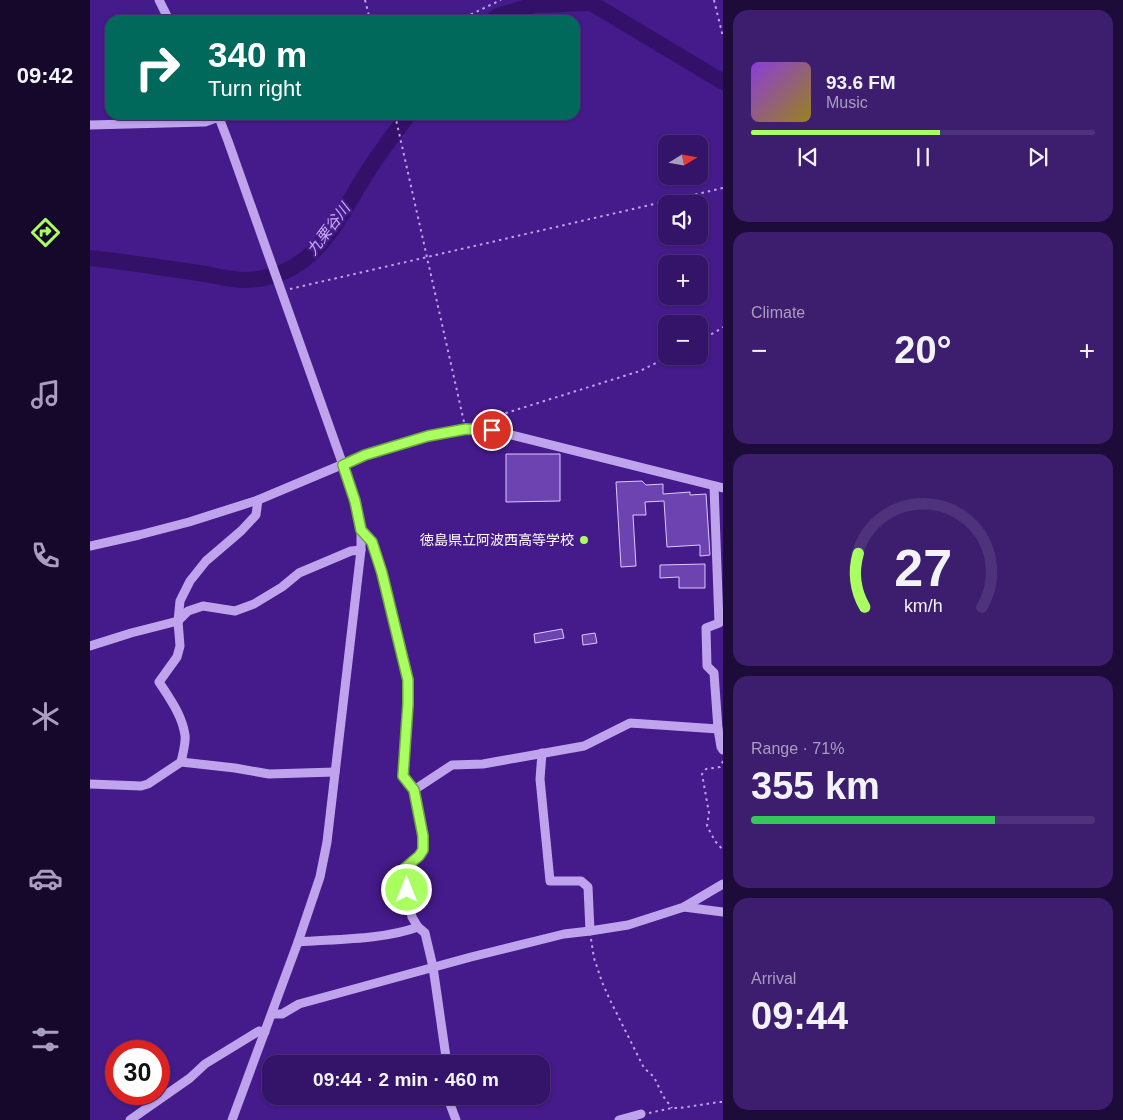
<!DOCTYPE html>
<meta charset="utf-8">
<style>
:root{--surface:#341468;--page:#3c1d6e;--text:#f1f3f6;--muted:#a99ec0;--line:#4e337c;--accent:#aaff60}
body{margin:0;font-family:Arial,"Noto Sans JP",sans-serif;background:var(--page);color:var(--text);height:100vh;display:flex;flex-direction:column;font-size:19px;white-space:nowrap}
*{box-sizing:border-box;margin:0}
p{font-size:16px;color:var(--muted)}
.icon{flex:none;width:28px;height:28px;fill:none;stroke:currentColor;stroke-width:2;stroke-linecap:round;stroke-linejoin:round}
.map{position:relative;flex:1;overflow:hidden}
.details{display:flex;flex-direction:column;gap:10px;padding:10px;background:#1d0b39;width:400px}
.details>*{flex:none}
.top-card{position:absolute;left:15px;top:15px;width:475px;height:105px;border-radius:15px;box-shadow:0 1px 4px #0004,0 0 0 1px var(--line);background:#00695c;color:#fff;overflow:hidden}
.needle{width:32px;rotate:79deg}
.buttons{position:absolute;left:568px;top:135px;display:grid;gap:10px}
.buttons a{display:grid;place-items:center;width:50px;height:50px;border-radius:10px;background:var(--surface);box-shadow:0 1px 4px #0004,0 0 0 1px var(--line);font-size:25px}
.speed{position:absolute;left:15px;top:1040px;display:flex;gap:10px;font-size:25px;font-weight:700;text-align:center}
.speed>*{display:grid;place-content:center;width:65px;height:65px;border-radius:50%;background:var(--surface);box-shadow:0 1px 4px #0004,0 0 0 1px var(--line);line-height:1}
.speed .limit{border:8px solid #d22;background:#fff;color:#111}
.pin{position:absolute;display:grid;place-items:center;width:42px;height:42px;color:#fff;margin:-21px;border:2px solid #fff;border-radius:50%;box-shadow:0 1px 5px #0007}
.me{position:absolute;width:55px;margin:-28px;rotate:0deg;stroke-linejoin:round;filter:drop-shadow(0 0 4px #0008)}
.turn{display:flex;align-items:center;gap:18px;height:105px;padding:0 20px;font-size:22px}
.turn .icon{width:65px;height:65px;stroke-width:2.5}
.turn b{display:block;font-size:35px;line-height:42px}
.big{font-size:38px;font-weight:600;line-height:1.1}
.details .tile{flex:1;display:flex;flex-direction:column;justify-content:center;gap:8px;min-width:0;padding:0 18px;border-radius:15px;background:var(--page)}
.details .dial{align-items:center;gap:0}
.dial svg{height:130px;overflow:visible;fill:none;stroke:var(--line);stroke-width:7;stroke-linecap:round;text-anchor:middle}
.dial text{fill:var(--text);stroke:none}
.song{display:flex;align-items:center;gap:15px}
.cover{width:60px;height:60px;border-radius:8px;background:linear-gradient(135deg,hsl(270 70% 55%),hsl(50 70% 35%))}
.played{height:5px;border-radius:2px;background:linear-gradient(90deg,var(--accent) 55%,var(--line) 55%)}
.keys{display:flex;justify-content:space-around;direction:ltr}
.heat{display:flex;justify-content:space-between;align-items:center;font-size:28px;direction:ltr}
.charge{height:8px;border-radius:4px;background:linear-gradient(90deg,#34c759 71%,var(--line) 0)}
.trip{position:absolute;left:172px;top:1055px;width:288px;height:50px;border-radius:15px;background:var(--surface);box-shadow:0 1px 4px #0004,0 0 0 1px var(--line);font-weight:600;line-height:50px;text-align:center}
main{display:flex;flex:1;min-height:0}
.tabs{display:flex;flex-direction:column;width:90px;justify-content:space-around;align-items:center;background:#15082a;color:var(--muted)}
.tabs .icon{width:35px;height:35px}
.tabs .active{color:var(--accent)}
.tabs b{font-size:22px;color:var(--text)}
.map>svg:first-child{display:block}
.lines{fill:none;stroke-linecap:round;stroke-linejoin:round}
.river{stroke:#341168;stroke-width:16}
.building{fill:#6d43b2;stroke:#dbcaf9}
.path{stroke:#bfa4ed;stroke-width:2;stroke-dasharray:2.5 4;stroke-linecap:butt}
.minor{stroke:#bfa4ed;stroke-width:9}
.route-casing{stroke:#6ea63e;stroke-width:12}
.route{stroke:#aaff60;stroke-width:9}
.poi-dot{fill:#aaff60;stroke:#451a8a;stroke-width:2}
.labels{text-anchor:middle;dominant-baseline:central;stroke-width:4.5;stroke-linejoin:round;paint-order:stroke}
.poi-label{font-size:14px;fill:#fff;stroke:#451a8a;text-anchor:end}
.water-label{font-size:15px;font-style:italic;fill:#c9b0f4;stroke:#451a8a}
</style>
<main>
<nav class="tabs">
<b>09:42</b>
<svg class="icon active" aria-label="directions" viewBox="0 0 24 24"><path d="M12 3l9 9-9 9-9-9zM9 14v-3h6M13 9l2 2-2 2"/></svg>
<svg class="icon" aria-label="music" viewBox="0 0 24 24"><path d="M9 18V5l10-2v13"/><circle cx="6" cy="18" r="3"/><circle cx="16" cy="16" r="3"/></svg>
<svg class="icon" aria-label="phone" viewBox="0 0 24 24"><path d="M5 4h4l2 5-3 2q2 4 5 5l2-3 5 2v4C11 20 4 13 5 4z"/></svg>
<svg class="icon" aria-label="climate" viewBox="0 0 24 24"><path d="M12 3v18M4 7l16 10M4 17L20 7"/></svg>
<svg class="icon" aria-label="car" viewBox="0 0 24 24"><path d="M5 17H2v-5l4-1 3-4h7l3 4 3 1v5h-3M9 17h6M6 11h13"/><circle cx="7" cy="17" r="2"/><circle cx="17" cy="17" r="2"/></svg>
<svg class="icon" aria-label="filters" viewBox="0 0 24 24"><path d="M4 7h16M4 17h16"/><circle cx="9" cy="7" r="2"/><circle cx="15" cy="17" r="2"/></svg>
</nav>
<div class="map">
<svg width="633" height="1120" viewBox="0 0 633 1120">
<rect width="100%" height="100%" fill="#451a8a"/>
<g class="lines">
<g class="river">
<path d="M 403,20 L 408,16 L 444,5 L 501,3 L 633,82"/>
<path d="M 0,258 C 37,262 73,268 109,273 C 123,275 140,280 154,280 C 223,279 245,224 276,174 C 289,153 304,134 318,115"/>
</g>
</g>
<g class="building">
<path d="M 416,454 L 470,454 L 470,501 L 416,502 Z"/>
<path d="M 552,481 L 556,485 L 573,484 L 573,494 L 600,492 L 600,495 L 616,494 L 620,555 L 610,556 L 610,545 L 577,547 L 574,501 L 555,502 L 556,515 L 543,515 L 546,566 L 531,567 L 526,482 Z"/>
<path d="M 615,564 L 615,588 L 589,588 L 589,577 L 570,578 L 570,565 Z"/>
<path d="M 472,629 L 474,638 L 445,643 L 444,634 Z"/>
<path d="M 505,633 L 507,643 L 493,645 L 492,635 Z"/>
</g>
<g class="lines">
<g class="path">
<path d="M 275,0 L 280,20"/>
<path d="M 624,0 L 633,37"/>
<path d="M 369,20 L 411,0"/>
<path d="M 305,115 L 374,422"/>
<path d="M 200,289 L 633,188"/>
<path d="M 609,339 L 624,333 L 633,327"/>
<path d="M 405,421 L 416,413 L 550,371 L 566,363 L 577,356"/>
<path d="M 633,761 L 630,767 L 616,769 L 612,774 L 619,813 L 617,826 L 625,841 L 633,850"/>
<path d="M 501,939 L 504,958 L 512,982 L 520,1000 L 554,1068 L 564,1077 L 573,1096 L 582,1108"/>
<path d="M 559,1113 L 582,1108 L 590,1108 L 629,1102 L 633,1102"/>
</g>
<g class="minor">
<path d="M 69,0 L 79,20"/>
<path d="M 128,115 L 138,141 L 253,465 L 265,501 L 271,530 L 271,550 L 237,842 L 230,877 L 208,942 L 142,1120"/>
<path d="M 0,125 L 115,122 L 129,117"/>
<path d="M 624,486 L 629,623 L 616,628 L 617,666 L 624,673 L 628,729 L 631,747 L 633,750"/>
<path d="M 271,530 L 282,542 L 292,573 L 318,680 L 318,704 L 313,776 L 324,790 L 333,836 L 333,850 L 329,856 L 315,868 L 314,877 L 322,917 L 328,927 L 335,933 L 343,967 L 357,1064"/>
<path d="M 0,546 L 49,535 L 99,522 L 168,500 L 275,455 L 338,436 L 376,429 L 402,430 L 633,488"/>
<path d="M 0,646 L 41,633 L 88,621 L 98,611 L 113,606 L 145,611 L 164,604 L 192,587 L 209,573 L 261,551 L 271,550"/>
<path d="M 452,753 L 450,779 L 460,881 L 491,881 L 498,887 L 500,931"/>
<path d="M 91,762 C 93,753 96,743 95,735 C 92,715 80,699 69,682 L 87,657 L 90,646 L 88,621 L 90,601 L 100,581 L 116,561 L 151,531 L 166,515 L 168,500"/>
<path d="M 0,784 L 51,786 L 58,784 L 91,762 L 145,768 L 179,774 L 245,772"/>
<path d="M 324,790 L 362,765 L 393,764 L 494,746 L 540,723 L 628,729"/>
<path d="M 594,907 L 633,912"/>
<path d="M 208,942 C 246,939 292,940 328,927"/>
<path d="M 182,1014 L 192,1014 L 209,1004 L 381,957 L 474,934 L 500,931 L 538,925 L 594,907 L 633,884"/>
<path d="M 360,1096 L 360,1104 L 366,1120"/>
<path d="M 40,1120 L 100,1078 L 115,1064 L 169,1031 L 175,1032"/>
<path d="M 529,1120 L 551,1114"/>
</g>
</g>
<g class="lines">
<g class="route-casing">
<path id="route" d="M 317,890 L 314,877 L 315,868 L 329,856 L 333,850 L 333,836 L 324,790 L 313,776 L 318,704 L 318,680 L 292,573 L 282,542 L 271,530 L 265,501 L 253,465 L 275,455 L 338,436 L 376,429 L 402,430"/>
</g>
<use href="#route" class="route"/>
</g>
<circle class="poi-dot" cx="494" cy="540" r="5"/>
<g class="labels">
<g class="poi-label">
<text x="484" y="540">徳島県立阿波西高等学校</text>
</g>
<g class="water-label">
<text transform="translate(238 229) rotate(-53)">九栗谷川</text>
</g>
</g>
</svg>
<div class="buttons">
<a><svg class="needle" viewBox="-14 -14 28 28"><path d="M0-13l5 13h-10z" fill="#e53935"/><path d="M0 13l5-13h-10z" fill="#a99ec0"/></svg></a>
<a><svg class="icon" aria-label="sound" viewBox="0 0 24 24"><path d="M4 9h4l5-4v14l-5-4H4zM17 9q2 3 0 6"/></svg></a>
<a>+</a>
<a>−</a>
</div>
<div class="speed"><div class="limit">30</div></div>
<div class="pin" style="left:402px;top:430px;background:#d93025"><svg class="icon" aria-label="arrive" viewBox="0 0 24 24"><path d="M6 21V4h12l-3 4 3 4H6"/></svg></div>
<svg class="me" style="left:317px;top:890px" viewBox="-20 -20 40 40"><circle r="17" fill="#aaff60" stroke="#fff" stroke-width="3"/><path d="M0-11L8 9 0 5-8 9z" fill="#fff"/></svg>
<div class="trip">09:44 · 2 min · 460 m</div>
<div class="top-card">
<div class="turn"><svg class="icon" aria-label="right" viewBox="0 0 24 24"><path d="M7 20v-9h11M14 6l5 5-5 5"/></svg><div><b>340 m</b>Turn right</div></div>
</div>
</div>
<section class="details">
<div class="tile">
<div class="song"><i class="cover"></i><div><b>93.6 FM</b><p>Music</p></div></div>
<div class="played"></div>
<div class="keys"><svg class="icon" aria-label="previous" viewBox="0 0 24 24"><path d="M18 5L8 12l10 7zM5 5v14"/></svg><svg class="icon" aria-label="pause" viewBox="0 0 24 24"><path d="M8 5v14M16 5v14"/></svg><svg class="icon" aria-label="next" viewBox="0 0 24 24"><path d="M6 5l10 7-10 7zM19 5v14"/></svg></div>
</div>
<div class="tile"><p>Climate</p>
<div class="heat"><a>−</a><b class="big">20°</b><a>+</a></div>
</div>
<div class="tile dial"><svg viewBox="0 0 100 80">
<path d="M14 69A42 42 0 1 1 86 69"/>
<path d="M14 69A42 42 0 0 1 10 36" stroke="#aaff60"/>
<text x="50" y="56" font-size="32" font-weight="700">27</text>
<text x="50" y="72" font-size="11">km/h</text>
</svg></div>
<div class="tile"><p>Range · 71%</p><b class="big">355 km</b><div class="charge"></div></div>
<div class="tile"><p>Arrival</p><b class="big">09:44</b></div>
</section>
</main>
